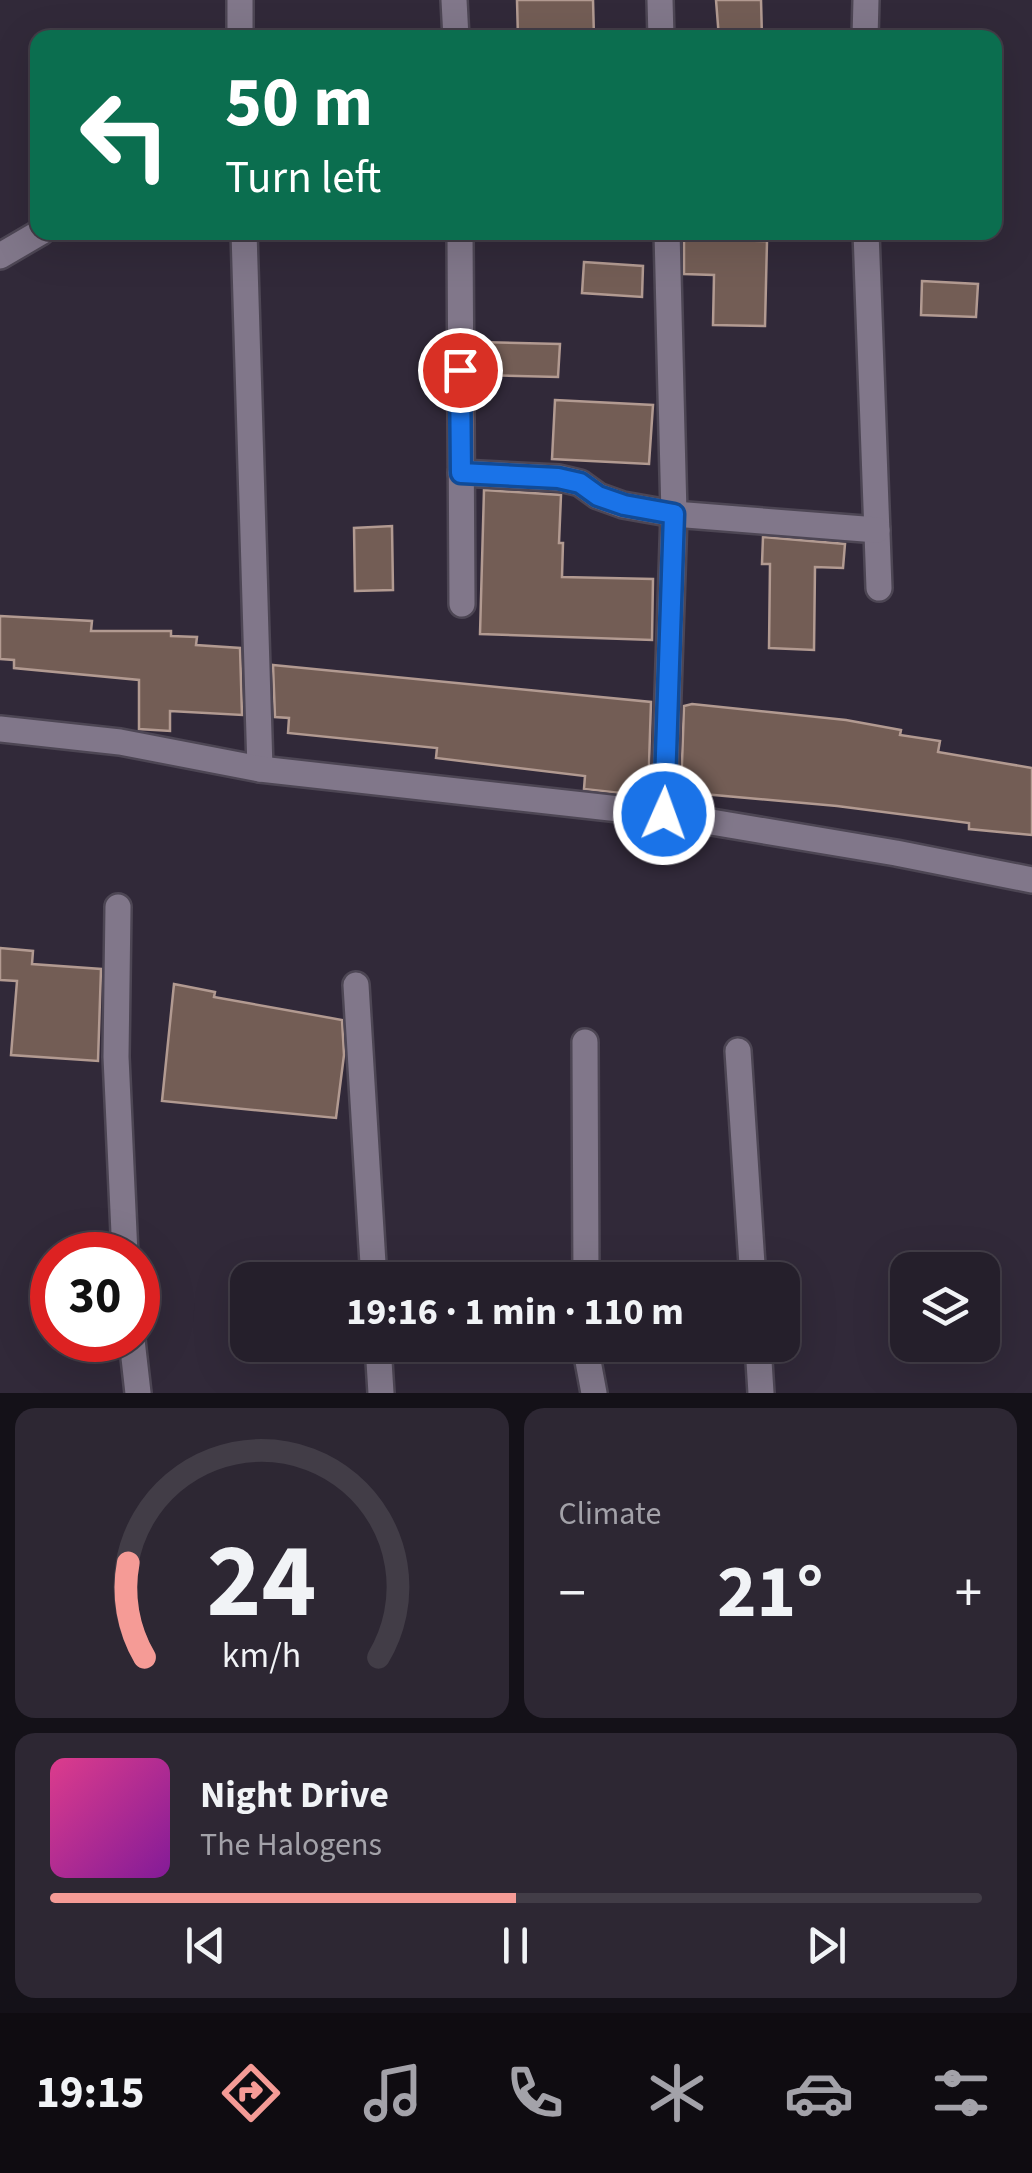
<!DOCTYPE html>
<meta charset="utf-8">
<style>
:root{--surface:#251f2b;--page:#2d2733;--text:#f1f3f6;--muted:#a3a2a9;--line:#423d47;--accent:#f59b96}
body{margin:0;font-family:"Source Sans 3",sans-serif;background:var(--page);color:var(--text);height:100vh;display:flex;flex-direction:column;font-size:38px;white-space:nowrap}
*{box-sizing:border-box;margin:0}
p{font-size:32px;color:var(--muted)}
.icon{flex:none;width:55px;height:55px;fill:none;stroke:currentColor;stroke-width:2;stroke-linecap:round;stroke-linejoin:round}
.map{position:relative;height:1393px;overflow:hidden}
.sheet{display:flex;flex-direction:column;gap:15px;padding:15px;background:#141118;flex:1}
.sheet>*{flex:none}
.guide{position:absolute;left:30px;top:30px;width:972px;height:210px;border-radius:20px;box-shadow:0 10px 40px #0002,0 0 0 2px var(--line);background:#0b6e4f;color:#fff;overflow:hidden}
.tools{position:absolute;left:890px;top:1252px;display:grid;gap:20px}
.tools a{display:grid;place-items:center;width:110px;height:110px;border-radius:20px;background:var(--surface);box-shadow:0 10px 40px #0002,0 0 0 2px var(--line);font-size:50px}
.speed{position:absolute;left:30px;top:1232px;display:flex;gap:20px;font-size:50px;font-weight:700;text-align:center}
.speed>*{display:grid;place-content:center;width:130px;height:130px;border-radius:50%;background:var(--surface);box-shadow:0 10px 40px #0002,0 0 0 2px var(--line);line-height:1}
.speed .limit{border:15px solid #d22;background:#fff;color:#111}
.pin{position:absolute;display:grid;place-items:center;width:85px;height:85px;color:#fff;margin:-42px;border:5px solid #fff;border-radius:50%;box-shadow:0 2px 10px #0007}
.me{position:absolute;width:110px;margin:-55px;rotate:2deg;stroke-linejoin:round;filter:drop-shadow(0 0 8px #0008)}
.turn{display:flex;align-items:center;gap:35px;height:210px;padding:0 30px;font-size:45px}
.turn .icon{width:130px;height:130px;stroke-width:2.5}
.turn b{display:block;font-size:70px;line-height:85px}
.big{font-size:75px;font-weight:700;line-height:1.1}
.sheet .card{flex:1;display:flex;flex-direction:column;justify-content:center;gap:15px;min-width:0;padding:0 35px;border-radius:20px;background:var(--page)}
.sheet .dial{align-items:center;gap:0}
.dial svg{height:260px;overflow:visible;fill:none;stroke:var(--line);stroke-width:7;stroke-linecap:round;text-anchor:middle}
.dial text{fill:var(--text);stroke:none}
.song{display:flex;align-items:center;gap:30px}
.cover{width:120px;height:120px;border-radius:15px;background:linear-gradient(135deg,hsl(330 70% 55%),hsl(290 70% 35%))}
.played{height:10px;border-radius:5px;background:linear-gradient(90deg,var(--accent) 50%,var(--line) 50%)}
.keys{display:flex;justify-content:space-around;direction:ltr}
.heat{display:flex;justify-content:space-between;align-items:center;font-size:55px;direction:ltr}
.sheet .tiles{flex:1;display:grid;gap:15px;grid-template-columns:1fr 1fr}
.card:last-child{grid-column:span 2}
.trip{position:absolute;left:230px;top:1262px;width:570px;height:100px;border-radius:20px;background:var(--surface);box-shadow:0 10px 40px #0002,0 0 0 2px var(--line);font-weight:700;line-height:100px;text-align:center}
.menu{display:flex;height:160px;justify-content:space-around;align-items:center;background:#0f0c11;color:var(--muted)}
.menu .icon{width:70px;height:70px}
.menu .on{color:var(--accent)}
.menu b{font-size:45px;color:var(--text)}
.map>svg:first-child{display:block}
.building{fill:#735d55;stroke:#b29a91;stroke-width:2.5}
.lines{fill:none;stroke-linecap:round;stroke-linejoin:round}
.minor-casing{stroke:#4d4654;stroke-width:30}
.minor{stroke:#81778a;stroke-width:25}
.route-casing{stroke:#114b97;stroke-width:25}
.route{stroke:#1a73e8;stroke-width:18}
</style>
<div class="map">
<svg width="1032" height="1393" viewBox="0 0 1032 1393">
<rect width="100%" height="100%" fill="#312939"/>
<g class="building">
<path d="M 517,0 L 593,0 L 594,38 L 518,38 Z"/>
<path d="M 716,0 L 761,0 L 762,38 L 719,38 Z"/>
<path d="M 684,239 L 767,241 L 765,326 L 713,325 L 714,275 L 684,274 Z"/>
<path d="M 584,262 L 643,266 L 642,297 L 582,293 Z"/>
<path d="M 922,281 L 978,284 L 976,317 L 921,315 Z"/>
<path d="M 477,342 L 560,344 L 558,377 L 477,375 Z"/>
<path d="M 555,400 L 653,405 L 649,464 L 552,459 Z"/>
<path d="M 484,490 L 561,495 L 559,543 L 563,543 L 562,577 L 653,579 L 652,640 L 480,634 Z"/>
<path d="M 392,526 L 393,590 L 355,591 L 354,528 Z"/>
<path d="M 763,537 L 845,544 L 843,568 L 815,567 L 814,650 L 769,648 L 770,564 L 762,564 Z"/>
<path d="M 0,616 L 92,621 L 91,631 L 171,631 L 171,636 L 197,637 L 196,645 L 240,648 L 242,715 L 170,711 L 170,731 L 139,729 L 139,680 L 14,668 L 14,660 L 0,659 Z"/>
<path d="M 273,665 L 651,702 L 648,796 L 584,789 L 585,776 L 436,758 L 437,748 L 288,733 L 289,718 L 275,717 Z"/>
<path d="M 692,704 L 846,720 L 901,730 L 900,735 L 940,741 L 938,752 L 1032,768 L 1032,835 L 969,829 L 969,823 L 837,806 L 681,792 L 684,706 Z"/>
<path d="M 0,948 L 33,951 L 32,964 L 101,969 L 98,1061 L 11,1055 L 17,981 L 0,980 Z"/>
<path d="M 174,984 L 215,992 L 214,997 L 342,1020 L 344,1055 L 336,1118 L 162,1101 Z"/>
</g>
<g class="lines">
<g class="minor-casing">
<g id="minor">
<path d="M 240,0 L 240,38"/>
<path d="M 454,0 L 456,38"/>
<path d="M 660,0 L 661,38"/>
<path d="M 865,38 L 866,0"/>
<path d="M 244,232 L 260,769"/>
<path d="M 460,232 L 462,604"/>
<path d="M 866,232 L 879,588"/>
<path d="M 0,256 L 41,232"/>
<path d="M 461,473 L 559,478 L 580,483 L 598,496 L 623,505 L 674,514 L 877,530"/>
<path d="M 0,729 L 120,742 L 260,769 L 664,814 L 896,853 L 1032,880"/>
<path d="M 664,814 L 674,514 L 667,232"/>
<path d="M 118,907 L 116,1057 L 125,1255"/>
<path d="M 356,985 L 374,1280"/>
<path d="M 585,1042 L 586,1280"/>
<path d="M 738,1051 L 753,1280"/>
<path d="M 132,1340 L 138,1393"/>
<path d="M 378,1345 L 381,1393"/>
<path d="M 585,1345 L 594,1393"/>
<path d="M 758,1345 L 761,1393"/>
</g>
</g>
<use href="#minor" class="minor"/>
</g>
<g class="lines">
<g class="route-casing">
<path id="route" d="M 460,370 L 461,473 L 558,478 L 580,483 L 598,496 L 624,505 L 674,514 L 664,814"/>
</g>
<use href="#route" class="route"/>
</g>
</svg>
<div class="tools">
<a><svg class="icon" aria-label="layers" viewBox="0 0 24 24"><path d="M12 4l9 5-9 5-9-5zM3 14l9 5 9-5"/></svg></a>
</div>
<div class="speed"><div class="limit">30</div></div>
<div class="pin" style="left:460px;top:370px;background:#d93025"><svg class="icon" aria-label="arrive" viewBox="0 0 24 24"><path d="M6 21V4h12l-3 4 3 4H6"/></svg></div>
<svg class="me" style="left:664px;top:814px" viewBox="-20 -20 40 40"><circle r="17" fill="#1a73e8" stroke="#fff" stroke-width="3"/><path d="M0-11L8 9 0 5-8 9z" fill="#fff"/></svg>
<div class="trip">19:16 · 1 min · 110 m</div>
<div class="guide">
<div class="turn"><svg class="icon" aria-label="left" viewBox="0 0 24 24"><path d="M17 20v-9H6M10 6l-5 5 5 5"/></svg><div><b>50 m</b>Turn left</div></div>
</div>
</div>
<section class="sheet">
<div class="tiles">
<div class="card dial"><svg viewBox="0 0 100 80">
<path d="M14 69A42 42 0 1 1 86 69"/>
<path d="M14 69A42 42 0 0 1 9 40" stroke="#f59b96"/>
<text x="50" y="56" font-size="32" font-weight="700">24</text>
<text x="50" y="72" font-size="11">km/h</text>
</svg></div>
<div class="card"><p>Climate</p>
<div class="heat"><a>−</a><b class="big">21°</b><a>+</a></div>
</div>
<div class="card">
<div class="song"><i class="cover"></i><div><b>Night Drive</b><p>The Halogens</p></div></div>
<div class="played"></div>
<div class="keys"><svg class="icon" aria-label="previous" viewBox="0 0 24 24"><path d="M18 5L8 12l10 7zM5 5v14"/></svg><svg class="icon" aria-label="pause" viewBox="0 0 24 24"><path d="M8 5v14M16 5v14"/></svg><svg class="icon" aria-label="next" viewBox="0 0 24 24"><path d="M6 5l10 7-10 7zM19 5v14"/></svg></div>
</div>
</div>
</section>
<nav class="menu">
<b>19:15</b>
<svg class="icon on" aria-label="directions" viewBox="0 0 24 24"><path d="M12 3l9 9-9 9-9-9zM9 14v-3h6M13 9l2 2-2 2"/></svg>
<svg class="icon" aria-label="music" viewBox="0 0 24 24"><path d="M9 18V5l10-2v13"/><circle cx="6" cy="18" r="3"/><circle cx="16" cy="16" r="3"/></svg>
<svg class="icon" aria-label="phone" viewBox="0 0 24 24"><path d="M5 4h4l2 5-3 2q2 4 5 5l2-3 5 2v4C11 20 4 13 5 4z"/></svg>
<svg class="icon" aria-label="climate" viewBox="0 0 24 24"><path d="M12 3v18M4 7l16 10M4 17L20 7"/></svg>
<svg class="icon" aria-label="car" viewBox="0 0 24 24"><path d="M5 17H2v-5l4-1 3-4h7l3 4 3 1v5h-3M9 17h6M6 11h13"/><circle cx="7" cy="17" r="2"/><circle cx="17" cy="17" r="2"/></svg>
<svg class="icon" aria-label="filters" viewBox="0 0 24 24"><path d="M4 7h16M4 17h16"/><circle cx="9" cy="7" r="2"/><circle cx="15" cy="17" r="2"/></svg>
</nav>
